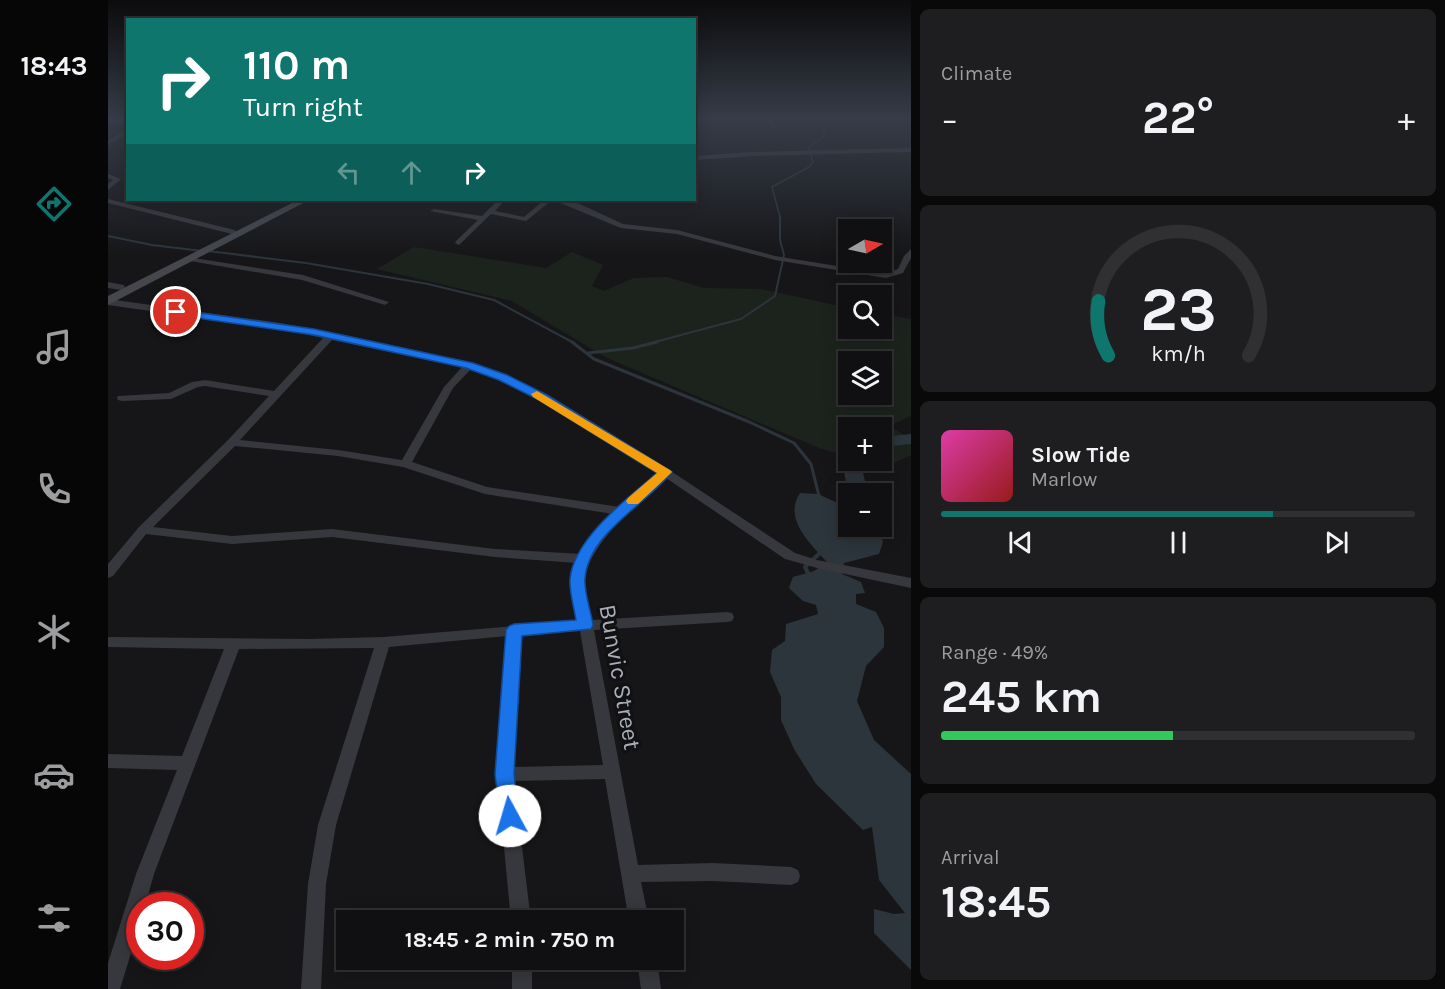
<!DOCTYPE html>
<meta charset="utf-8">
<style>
:root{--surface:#101012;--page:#1e1e20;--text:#f1f3f6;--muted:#9c9d9f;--line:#303032;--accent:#0f766e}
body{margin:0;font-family:Karla,sans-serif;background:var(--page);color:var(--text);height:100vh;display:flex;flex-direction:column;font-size:22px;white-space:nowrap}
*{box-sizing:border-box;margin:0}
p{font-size:20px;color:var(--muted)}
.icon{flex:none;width:33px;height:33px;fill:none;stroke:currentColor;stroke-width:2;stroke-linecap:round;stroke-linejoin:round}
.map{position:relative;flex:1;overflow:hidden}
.panel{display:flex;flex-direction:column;gap:9px;padding:9px;background:#09090a;width:534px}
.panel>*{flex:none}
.hud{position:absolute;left:18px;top:18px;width:570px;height:183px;border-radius:0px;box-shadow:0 3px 15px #0003,0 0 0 2px var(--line);background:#0f766e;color:#fff;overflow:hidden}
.needle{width:39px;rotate:81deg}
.controls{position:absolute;left:730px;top:219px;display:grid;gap:12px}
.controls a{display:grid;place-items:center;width:54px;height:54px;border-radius:0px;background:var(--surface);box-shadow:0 3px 15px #0003,0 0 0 2px var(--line);font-size:30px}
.speed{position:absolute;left:18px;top:892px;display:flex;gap:12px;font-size:30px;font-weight:700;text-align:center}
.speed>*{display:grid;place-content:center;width:78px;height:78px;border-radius:50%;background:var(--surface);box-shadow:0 3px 15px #0003,0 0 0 2px var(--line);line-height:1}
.speed .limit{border:9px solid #d22;background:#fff;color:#111}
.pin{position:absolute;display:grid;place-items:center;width:51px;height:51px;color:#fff;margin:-26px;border:3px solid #fff;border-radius:50%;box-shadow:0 2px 6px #0007}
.me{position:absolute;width:66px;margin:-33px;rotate:354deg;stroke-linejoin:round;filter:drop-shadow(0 0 4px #0008)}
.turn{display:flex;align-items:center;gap:21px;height:126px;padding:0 18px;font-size:27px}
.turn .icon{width:78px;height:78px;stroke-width:2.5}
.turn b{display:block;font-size:42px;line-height:51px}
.lanes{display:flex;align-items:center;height:57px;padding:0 18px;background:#0003;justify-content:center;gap:30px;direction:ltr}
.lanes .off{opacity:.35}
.big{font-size:45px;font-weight:700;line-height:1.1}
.panel .tile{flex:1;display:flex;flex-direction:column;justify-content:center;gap:9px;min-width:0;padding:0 21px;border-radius:9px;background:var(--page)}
.panel .dial{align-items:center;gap:0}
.dial svg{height:156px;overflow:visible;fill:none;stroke:var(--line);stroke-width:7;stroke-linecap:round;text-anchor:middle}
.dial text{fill:var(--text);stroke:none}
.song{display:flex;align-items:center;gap:18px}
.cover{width:72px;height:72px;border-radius:9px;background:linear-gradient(135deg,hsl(320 70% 55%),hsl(0 70% 35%))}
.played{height:6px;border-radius:3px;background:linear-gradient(90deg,var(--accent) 70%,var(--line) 70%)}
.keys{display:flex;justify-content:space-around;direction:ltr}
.heat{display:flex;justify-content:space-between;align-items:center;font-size:33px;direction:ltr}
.charge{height:9px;border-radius:4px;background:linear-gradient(90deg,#34c759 49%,var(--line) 0)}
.trip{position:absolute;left:228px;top:910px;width:348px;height:60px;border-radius:0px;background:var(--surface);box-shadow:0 3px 15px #0003,0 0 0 2px var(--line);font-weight:700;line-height:60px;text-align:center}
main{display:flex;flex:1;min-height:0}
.tabs{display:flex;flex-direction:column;width:108px;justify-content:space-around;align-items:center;background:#060607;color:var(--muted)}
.tabs .icon{width:42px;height:42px}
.tabs .on{color:var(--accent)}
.tabs b{font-size:27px;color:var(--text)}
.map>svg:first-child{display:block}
.green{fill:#1c231d;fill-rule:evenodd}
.water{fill:#2c353c}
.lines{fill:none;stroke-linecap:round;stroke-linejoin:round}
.stream-far3{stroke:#2c353c;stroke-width:1.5}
.stream-far2{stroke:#2c353c;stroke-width:2}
.stream-far1{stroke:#2c353c;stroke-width:3}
.stream{stroke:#2c353c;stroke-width:4}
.river{fill:#2c353c;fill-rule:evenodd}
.street{fill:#37383d;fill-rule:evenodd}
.secondary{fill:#45474d;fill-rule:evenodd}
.route{fill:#1a73e8;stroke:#114b97;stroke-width:1.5}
.slow{fill:#f59e0b}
.labels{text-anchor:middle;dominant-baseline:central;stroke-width:6;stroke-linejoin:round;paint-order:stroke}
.near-street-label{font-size:24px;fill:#a8adb8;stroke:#111113}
</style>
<main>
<nav class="tabs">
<b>18:43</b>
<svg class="icon on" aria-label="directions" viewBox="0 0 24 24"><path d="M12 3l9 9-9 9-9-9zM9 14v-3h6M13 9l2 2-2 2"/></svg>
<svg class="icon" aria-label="music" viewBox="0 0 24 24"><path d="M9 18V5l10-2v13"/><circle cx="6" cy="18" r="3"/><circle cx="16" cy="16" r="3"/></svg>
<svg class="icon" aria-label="phone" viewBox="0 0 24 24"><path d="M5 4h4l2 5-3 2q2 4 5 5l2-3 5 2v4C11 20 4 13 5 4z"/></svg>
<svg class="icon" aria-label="climate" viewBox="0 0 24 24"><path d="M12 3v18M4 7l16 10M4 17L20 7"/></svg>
<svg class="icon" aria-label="car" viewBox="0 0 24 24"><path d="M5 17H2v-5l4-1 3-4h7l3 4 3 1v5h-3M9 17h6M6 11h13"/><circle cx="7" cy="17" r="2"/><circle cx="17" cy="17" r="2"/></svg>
<svg class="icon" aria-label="filters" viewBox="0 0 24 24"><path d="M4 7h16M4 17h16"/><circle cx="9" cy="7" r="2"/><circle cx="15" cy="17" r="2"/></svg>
</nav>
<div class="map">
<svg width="803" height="989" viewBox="0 0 803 989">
<rect width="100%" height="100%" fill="#161618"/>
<path class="green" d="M 306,247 L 438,268 L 464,252 L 495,265 L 484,286 L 496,291 L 526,278 L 559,277 L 596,288 L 653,289 L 741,308 L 741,328 L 774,328 L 774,314 L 803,319 L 803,416 L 781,426 L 803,439 L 803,455 L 775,468 L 751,461 L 774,460 L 774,428 L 741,428 L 741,457 L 711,448 L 499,358 L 404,301 L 269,269 ZM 741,362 L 774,362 L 774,394 L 741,394 Z"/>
<path class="water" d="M 692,493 L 710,494 L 741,508 L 741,526 L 769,527 L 775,542 L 771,554 L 736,563 L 734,574 L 753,582 L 757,593 L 748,594 L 748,604 L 768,612 L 776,628 L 776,647 L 758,666 L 749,701 L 766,740 L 803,774 L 803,970 L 766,933 L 766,909 L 786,914 L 797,913 L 771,880 L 764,827 L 755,830 L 708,784 L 686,749 L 673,720 L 673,697 L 662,672 L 664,650 L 677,641 L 678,624 L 710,614 L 708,605 L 695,601 L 681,588 L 685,577 L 706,571 L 719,562 C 702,543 675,519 692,493 Z"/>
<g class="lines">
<path class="stream-far3" d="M 672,217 L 664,187 L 701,167 L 705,162 L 701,148 L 716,136 L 716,129 L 723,119"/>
<g class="stream-far2">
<path d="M 0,236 L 44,245 L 94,251"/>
<path d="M 100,251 L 198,263 L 320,284 L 386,300 L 466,343"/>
<path d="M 543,343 L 633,319 L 667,296 L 676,255 L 672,240 L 672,216"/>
</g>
<g class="stream-far1">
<path d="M 464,342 L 486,359 L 639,421 L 686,443 L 703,464 L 711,496"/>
<path d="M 480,353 L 525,348 L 549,342"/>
</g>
<path class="stream" d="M 700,573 L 697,567 L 713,552"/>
<g class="river">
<path d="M 803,434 L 803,444 L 774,447 L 774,437 Z"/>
<path d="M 741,455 L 741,460 L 752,460 L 760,494 L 740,494 L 734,460 Z"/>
</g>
<g class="street">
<path d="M 0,119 L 20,121 L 20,125 L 0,121 Z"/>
<path d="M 642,119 L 664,121 L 669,127 L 664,128 L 660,123 Z"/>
<path d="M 20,129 L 20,134 L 0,144 L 0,140 Z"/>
<path d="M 803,148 L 803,152 L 645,156 L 586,160 L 586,156 L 645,152 Z"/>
<path d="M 0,174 L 13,179 L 0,190 L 0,184 L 5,180 L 0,178 Z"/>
<path d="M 0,199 L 127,230 L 128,232 L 124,234 L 0,203 Z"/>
<path d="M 390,200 L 397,200 L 387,211 L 416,217 L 436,200 L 444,200 L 418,221 L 383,214 L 351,245 L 347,243 L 348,241 L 370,220 L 322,211 L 326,209 L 374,216 Z"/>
<path d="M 445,200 L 455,200 L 472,204 L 515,224 L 569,230 L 667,256 L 778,274 L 790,269 L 796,256 L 803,249 L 803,258 L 795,273 L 778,278 L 667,260 L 569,234 L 513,228 Z"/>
<path d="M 79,257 L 195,275 L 281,302 L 277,305 L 194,280 L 82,261 L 79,261 Z"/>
<path d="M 0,282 L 16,285 L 17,287 L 13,290 L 0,288 Z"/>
<path d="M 0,299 L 172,323 L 223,332 L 364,363 L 399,376 L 463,409 L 546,460 L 687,553 L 709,560 L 803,578 L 803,588 L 709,568 L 677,559 L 558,478 C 533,500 481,543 477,579 C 476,589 482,609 484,620 L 619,612 L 624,613 L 626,617 L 624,621 L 619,622 L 486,630 L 530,865 L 605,863 L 683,867 L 690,870 L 692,876 L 690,882 L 683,885 L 605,881 L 533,882 L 541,921 L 521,921 L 497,779 L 406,781 L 423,921 L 403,921 L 389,774 L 399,636 L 281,647 L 228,825 L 218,884 L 213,989 L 193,989 L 200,884 L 210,825 L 266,648 L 131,649 L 46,874 L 37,906 L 32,906 L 32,924 L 12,989 L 0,989 L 0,963 L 28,874 L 69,770 L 0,768 L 0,754 L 74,756 L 116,649 L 0,647 L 0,637 L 201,639 L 275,637 L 470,621 L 463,579 L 469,563 L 387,557 L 224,537 L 124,544 L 38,534 L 5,576 L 0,578 L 0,564 L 31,527 L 120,440 L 161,396 L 97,386 L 90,387 L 63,399 L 14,401 L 10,400 L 9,398 L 10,396 L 61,393 L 84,382 L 97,380 L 166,391 L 215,338 L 172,329 L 0,305 ZM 224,340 L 354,367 L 336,387 L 294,460 L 230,450 L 132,440 ZM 363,369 C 429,395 491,433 550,473 L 512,507 L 379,487 L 304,462 L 345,388 ZM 127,446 L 230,456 L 295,467 L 377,494 L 505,514 L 490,530 L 474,554 L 387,549 L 224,529 L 124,536 L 45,527 ZM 472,631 L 495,765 L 406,767 L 414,635 Z"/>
<rect x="404" y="960" width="20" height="29"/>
<path d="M 529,960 L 549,960 L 553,989 L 533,989 Z"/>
</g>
<path class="secondary" d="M 190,200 L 201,200 L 0,305 L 0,296 Z"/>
</g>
<linearGradient id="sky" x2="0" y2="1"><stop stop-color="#0c0c0d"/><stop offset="0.46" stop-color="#363c48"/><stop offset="1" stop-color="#363c48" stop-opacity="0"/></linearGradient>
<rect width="803" height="257" fill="url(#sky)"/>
<path class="route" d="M 65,309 L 206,329 L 365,363 L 399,375 L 439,395 L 564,472 C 539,504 480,533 477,579 C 476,593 483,611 485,625 L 483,629 L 414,636 L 406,774 L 411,816 L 409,822 L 402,825 L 395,822 L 392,816 L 387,774 L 398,630 L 401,626 L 406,624 L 468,620 C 466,607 461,591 462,579 C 466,538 520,498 549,473 L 431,400 L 391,380 L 358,368 L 206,335 L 68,315 L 65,314 Z"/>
<path class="slow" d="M 429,391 L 562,470 L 564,472 L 530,504 L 520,504 L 518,501 L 520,498 L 549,473 L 425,397 L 423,394 Z"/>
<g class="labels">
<g class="near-street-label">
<text transform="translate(512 677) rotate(80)">Bunvic Street</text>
</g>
</g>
</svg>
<div class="controls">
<a><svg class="needle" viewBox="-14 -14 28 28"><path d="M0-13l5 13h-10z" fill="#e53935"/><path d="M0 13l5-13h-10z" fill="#9c9d9f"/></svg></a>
<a><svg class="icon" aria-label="search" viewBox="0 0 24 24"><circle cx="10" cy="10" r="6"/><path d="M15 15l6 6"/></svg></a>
<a><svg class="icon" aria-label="layers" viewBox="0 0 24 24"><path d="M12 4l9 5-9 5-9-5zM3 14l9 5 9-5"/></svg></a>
<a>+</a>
<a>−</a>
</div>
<div class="speed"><div class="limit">30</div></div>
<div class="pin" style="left:68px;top:312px;background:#d93025"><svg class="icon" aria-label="arrive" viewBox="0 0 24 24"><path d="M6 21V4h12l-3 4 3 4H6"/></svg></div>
<svg class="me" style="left:402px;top:816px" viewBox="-20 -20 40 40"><circle r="19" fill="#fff"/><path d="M0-13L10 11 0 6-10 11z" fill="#1a73e8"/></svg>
<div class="trip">18:45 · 2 min · 750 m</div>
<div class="hud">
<div class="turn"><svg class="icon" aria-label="right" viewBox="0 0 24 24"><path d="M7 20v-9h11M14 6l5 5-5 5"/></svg><div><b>110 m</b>Turn right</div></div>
<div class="lanes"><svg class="icon off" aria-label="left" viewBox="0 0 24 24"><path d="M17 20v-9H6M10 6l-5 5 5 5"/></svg><svg class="icon off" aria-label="ahead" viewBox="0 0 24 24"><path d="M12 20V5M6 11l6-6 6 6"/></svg><svg class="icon" aria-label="right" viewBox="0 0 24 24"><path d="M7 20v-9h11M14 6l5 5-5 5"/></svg></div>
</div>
</div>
<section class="panel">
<div class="tile"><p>Climate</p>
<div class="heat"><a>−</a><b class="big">22°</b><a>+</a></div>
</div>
<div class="tile dial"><svg viewBox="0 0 100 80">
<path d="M14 69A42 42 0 1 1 86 69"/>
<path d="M14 69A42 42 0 0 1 9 41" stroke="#0f766e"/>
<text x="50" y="56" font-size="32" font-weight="700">23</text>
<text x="50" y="72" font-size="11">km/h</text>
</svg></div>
<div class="tile">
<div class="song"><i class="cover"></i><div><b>Slow Tide</b><p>Marlow</p></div></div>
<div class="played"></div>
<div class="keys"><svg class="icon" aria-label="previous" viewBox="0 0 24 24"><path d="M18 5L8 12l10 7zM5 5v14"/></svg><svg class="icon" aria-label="pause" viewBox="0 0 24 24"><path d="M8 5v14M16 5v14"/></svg><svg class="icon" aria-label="next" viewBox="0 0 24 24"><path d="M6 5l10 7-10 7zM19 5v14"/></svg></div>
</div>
<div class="tile"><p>Range · 49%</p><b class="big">245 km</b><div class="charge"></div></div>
<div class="tile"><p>Arrival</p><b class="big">18:45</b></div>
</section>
</main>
